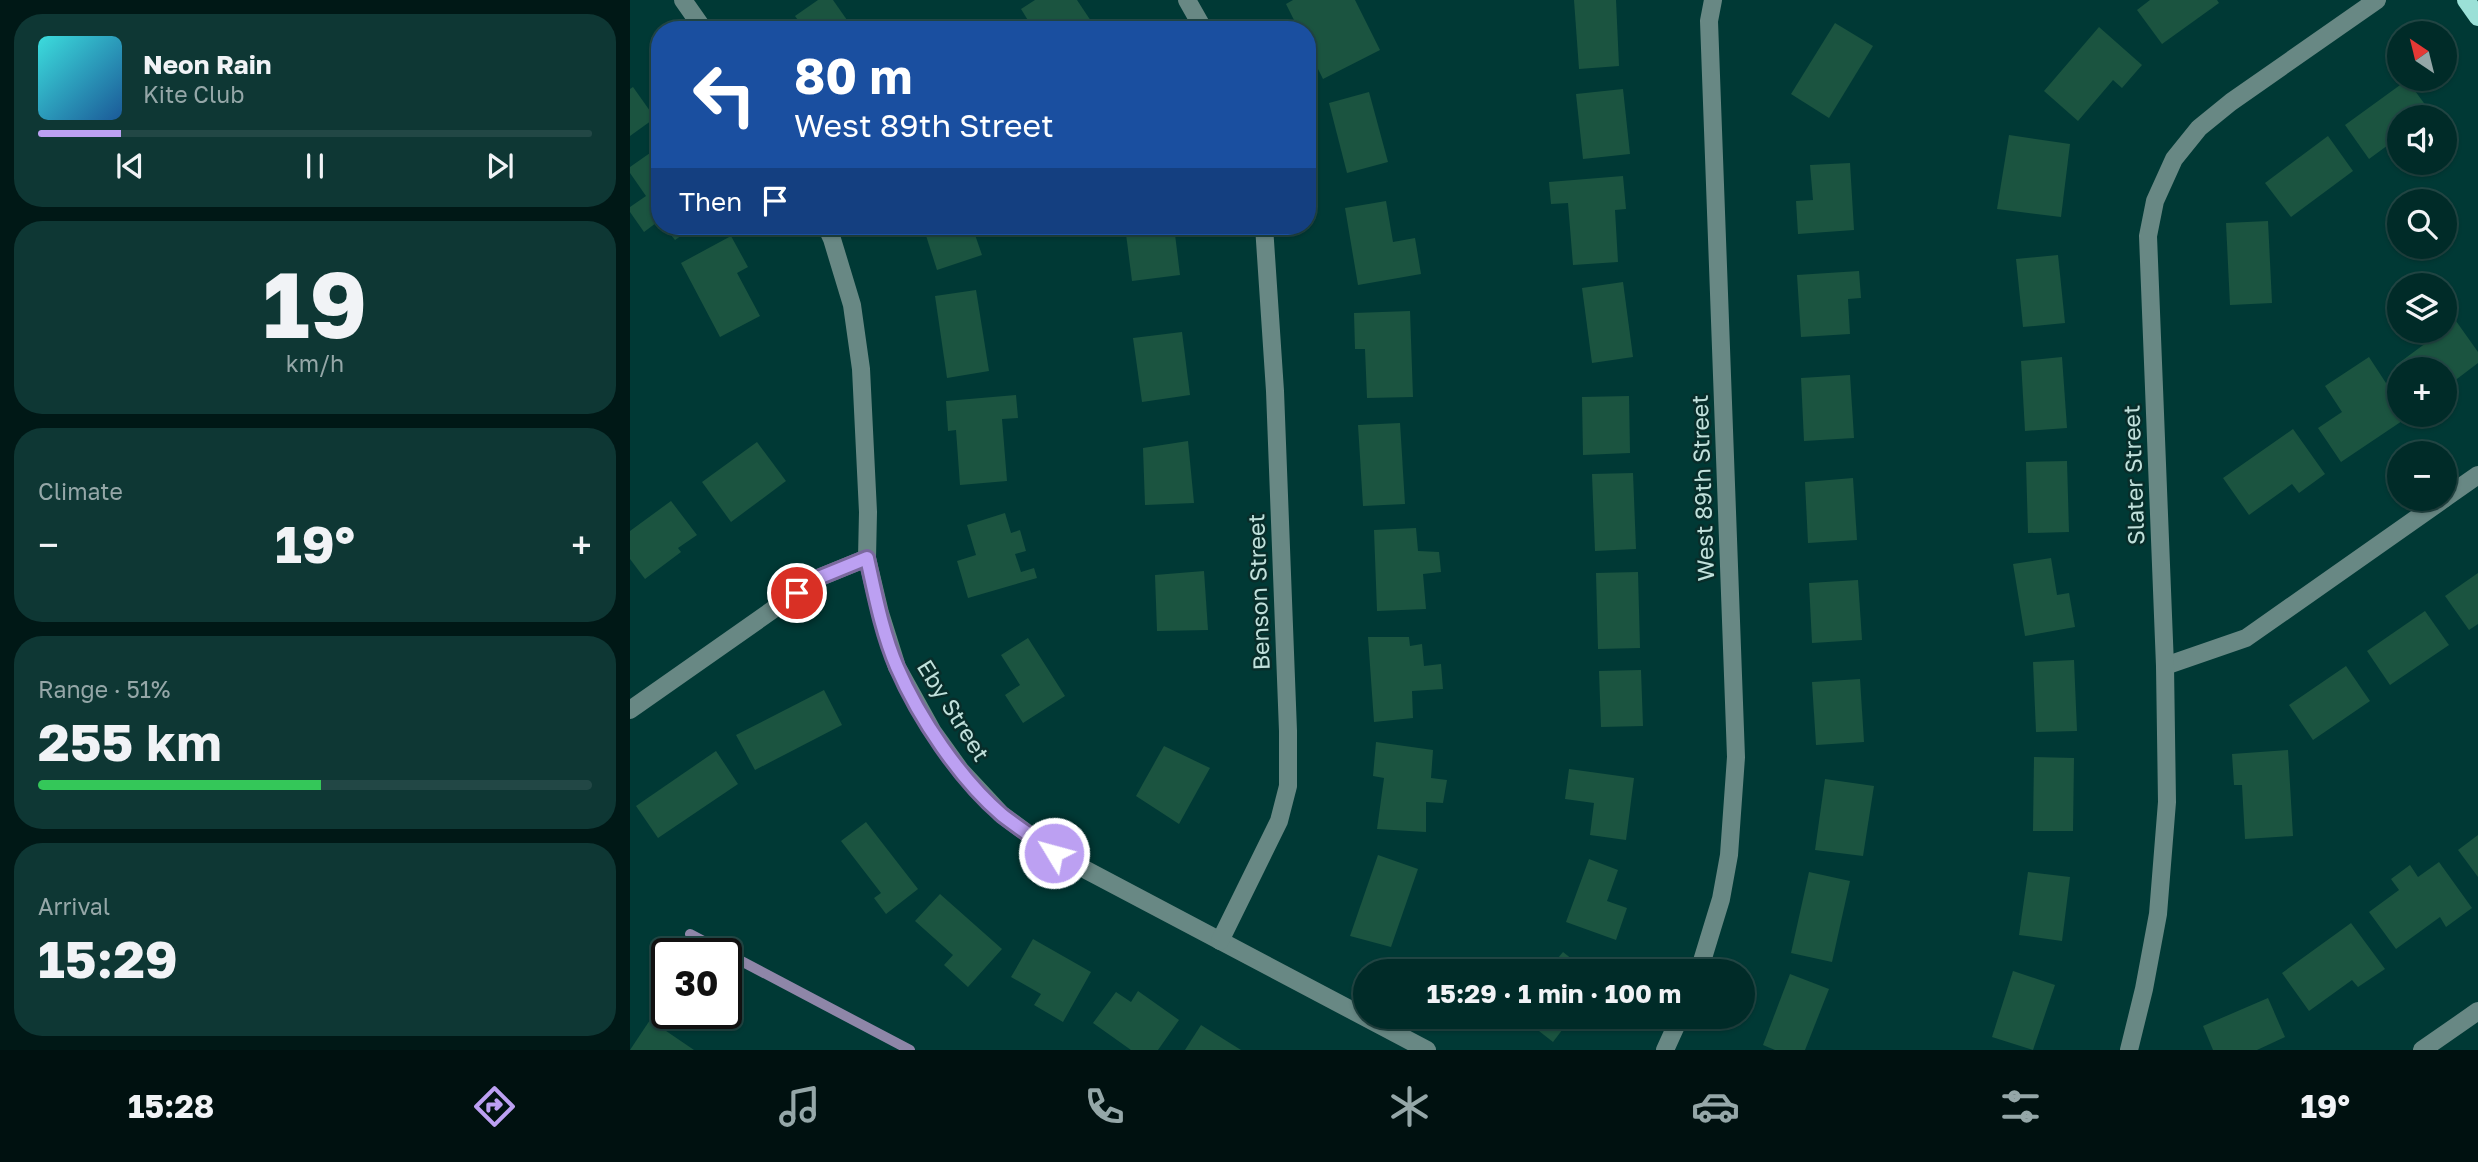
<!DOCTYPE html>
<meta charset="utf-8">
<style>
:root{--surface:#002b28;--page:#0e3734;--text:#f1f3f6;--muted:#95a7a8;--line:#224745;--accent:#bca0f2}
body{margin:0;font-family:"Golos Text",sans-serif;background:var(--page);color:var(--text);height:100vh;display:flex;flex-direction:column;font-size:26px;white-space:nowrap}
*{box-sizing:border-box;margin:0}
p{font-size:23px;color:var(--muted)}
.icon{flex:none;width:38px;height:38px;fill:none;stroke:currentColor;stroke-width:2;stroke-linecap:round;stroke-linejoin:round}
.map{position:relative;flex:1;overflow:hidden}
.panel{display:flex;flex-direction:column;gap:14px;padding:14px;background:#001816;width:630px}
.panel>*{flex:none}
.guide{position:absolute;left:21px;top:21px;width:665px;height:214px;border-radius:28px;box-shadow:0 2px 5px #0004,0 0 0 2px var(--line);background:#1a4fa0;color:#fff;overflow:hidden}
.needle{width:46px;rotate:325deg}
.fabs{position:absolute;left:1757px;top:21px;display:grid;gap:14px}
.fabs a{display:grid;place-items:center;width:70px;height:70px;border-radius:50%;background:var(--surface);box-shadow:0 2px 5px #0004,0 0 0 2px var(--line);font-size:35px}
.speed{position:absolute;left:21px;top:938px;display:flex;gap:14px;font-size:35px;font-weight:700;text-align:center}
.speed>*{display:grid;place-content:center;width:91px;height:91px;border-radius:50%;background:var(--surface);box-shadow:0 2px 5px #0004,0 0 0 2px var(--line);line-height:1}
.speed .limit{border:4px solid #111;border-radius:10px;background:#fff;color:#111}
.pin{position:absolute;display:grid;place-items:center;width:60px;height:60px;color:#fff;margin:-30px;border:4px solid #fff;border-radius:50%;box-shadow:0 2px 7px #0007}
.me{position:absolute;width:77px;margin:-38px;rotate:307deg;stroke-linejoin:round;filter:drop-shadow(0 0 5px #0008)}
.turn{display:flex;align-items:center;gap:24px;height:147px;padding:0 28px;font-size:32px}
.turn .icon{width:91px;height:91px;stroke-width:2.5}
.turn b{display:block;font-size:49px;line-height:60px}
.then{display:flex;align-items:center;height:66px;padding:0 28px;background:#0003;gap:14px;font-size:26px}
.big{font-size:52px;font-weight:700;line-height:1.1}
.panel .card{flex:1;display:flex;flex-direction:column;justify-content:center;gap:10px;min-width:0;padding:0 24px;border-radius:28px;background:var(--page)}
.panel .dial{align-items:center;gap:0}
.dial b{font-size:91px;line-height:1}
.song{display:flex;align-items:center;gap:21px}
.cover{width:84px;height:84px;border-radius:10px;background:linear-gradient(135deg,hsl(180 70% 55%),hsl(210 70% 35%))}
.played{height:7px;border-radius:4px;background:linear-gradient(90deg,var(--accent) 15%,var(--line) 15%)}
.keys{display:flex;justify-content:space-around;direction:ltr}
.heat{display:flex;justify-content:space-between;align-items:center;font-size:38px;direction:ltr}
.charge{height:10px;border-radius:5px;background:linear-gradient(90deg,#34c759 51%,var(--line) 0)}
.trip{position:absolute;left:723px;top:959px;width:402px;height:70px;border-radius:35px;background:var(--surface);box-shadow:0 2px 5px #0004,0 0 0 2px var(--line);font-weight:700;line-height:70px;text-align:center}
.menu{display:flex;height:112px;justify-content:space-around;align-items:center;background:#001110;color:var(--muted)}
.menu .icon{width:49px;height:49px}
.menu .active{color:var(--accent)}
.menu b{font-size:32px;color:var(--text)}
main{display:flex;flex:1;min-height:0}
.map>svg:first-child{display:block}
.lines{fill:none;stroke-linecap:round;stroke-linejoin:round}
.stream{stroke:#8e86a8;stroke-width:10}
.building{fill:#1b5440}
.minor{stroke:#688884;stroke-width:18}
.major{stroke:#9be0d7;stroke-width:18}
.route-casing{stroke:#7a689d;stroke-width:18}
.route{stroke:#bca0f2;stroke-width:12}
.labels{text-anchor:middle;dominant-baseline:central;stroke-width:5;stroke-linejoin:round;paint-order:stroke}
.street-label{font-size:23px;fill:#c0e0db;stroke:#082d2a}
</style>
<main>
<section class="panel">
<div class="card">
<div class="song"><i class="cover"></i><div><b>Neon Rain</b><p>Kite Club</p></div></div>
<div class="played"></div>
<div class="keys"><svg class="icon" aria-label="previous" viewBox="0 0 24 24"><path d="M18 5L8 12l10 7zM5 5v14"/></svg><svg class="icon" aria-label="pause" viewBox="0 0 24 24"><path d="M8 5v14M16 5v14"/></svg><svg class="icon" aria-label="next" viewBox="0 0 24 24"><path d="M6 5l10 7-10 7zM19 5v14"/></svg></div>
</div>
<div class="card dial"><b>19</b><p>km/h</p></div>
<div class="card"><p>Climate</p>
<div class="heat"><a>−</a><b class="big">19°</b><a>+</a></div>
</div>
<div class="card"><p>Range · 51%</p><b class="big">255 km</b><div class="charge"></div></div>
<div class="card"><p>Arrival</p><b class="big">15:29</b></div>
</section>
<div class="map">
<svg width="1848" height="1050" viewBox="0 0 1848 1050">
<rect width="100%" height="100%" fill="#003935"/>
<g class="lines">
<path class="stream" d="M 60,934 L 280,1050"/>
</g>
<g class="building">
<path d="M 188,0 L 203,0 L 224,30 L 175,30 L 165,16 Z"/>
<path d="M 405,0 L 447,0 L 467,30 L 404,30 L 391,9 Z"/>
<path d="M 663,0 L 725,0 L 750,50 L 693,79 L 677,47 L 677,30 L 669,30 L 656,4 Z"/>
<path d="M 944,0 L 986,0 L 989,66 L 949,69 Z"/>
<path d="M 1520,0 L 1587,0 L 1589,3 L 1532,44 L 1507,10 Z"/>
<path d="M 1205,23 L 1243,46 L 1199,118 L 1161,94 Z"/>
<path d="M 1469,27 L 1512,65 L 1492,88 L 1483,80 L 1448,121 L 1414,91 Z"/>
<path d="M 1777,80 L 1802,114 L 1798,117 L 1769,117 L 1769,137 L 1739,159 L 1715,125 Z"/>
<path d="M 3,87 L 25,118 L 0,136 L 0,89 Z"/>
<path d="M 993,89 L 1000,154 L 953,159 L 946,94 Z"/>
<path d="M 739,92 L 758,162 L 717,173 L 699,103 Z"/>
<path d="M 1379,135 L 1440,144 L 1431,217 L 1367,209 Z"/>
<path d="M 1698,136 L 1723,171 L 1661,217 L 1635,183 Z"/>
<path d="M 30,146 L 30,220 L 14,232 L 0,212 L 0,207 L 16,196 L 0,173 L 0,167 Z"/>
<path d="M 1220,163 L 1224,230 L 1168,234 L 1166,201 L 1183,200 L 1180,165 Z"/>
<path d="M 993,176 L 996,209 L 985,210 L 988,262 L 943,265 L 938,203 L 921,204 L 919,182 Z"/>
<path d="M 756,201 L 763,242 L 785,238 L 791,274 L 728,285 L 715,208 Z"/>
<path d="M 1638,221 L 1642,303 L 1600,305 L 1596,223 Z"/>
<path d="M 34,226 L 65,226 L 45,240 Z"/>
<path d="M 293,226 L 342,226 L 352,255 L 307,270 Z"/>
<path d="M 495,226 L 544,226 L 550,275 L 502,281 Z"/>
<path d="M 101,236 L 118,267 L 107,273 L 130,316 L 90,337 L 51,263 Z"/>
<path d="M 1428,255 L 1435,323 L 1393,327 L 1386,259 Z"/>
<path d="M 1229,271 L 1231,298 L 1218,299 L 1220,334 L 1171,337 L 1167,275 Z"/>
<path d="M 993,282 L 1003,357 L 962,363 L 952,288 Z"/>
<path d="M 346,290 L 359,371 L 317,378 L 305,296 Z"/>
<path d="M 780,311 L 783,397 L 737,398 L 735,349 L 725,349 L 724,313 Z"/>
<path d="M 1826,321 L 1848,352 L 1848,363 L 1815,388 L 1815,369 L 1770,369 L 1766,365 Z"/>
<path d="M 552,332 L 560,395 L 512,402 L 503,338 Z"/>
<path d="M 1432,357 L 1437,428 L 1395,431 L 1391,361 Z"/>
<path d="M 1739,357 L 1769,403 L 1769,415 L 1778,417 L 1711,462 L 1688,428 L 1712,412 L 1695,386 Z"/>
<path d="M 1220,375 L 1224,438 L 1174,441 L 1171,378 Z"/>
<path d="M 386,395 L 388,418 L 372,419 L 377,481 L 330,485 L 326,430 L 318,431 L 316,401 Z"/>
<path d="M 999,396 L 1000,453 L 953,455 L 952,397 Z"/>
<path d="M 770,423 L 775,504 L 733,506 L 728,425 Z"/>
<path d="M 1663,429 L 1695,474 L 1669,493 L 1662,484 L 1619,515 L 1593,478 Z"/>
<path d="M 558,441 L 564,503 L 515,505 L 513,448 Z"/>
<path d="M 127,442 L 156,481 L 101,522 L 72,482 Z"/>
<path d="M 1437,461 L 1439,532 L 1398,533 L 1396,462 Z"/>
<path d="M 1003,473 L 1006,549 L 965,551 L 962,474 Z"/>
<path d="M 1223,478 L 1227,540 L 1178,543 L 1175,482 Z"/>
<path d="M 41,501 L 67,535 L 48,548 L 51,552 L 15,579 L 0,559 L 0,531 Z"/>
<path d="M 375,513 L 381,533 L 390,530 L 396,551 L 385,554 L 391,572 L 404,568 L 407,578 L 338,598 L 327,561 L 346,555 L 337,525 Z"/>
<path d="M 786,528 L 788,551 L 809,552 L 811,572 L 793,574 L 796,609 L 747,611 L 744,530 Z"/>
<path d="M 1421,558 L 1427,595 L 1439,593 L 1445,627 L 1395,636 L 1383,564 Z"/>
<path d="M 574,571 L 578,630 L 527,631 L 525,575 Z"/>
<path d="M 1008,572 L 1010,648 L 968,649 L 966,573 Z"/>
<path d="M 1848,573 L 1848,624 L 1839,630 L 1815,596 Z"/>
<path d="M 1228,580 L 1232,640 L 1182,643 L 1179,583 Z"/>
<path d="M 1795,611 L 1819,645 L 1760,685 L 1737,651 Z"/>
<path d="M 738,637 L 779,637 L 780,646 L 792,644 L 794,666 L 811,664 L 813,689 L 782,691 L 783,718 L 744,722 Z"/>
<path d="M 398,638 L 435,696 L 393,723 L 375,695 L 390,685 L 371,655 Z"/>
<path d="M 1444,660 L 1447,731 L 1406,732 L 1403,662 Z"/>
<path d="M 1716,666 L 1740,701 L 1683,740 L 1659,705 Z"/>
<path d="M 1011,670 L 1013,726 L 971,727 L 969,671 Z"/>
<path d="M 1230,679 L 1234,742 L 1186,745 L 1182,682 Z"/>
<path d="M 194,690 L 212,725 L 125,770 L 106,735 Z"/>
<path d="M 746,742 L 803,750 L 801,778 L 817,780 L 813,803 L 796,802 L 796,832 L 747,829 L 754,778 L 743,776 Z"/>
<path d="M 534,746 L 580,768 L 549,824 L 506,796 Z"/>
<path d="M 1658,750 L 1663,836 L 1615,839 L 1612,785 L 1604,785 L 1602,754 Z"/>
<path d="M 86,751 L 108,784 L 28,838 L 6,806 Z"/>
<path d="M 1404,757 L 1444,758 L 1443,831 L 1403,831 Z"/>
<path d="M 939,769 L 1004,778 L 996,840 L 960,835 L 964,803 L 935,799 Z"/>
<path d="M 1195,779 L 1244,786 L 1233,856 L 1185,850 Z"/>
<path d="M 236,822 L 288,889 L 256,914 L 244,898 L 251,893 L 211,841 Z"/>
<path d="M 1848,835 L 1848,877 L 1828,850 Z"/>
<path d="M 748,855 L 788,869 L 761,947 L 720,936 Z"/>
<path d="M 959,859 L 988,870 L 977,901 L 997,908 L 986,940 L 936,922 Z"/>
<path d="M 1809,862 L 1842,908 L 1816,927 L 1810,917 L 1766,949 L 1739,912 L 1769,890 L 1761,879 L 1780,865 L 1788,877 Z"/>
<path d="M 1179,872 L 1220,881 L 1202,962 L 1161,953 Z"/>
<path d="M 1398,872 L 1440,877 L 1432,941 L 1389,935 Z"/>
<path d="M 310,894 L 372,949 L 338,987 L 314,965 L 323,955 L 285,921 Z"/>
<path d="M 1721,923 L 1755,969 L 1728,987 L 1722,980 L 1679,1011 L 1652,973 Z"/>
<path d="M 403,939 L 461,972 L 433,1022 L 404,1005 L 411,994 L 381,977 Z"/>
<path d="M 933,952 L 957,971 L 917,971 Z"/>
<path d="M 1383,971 L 1425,985 L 1403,1050 L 1362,1037 Z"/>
<path d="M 1160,974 L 1199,989 L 1175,1050 L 1145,1050 L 1133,1045 Z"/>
<path d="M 508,991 L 549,1020 L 528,1050 L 501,1050 L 463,1023 L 486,992 L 501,1002 Z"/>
<path d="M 1638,998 L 1655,1037 L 1627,1050 L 1583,1050 L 1573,1026 Z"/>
<path d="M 891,1017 L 942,1017 L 923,1042 Z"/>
<path d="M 20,1020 L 64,1050 L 0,1050 Z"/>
<path d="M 571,1025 L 611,1050 L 555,1050 Z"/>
</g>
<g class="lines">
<g class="minor">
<path d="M 53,0 L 74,30"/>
<path d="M 557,0 L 574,30"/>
<path d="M 196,226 L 202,239 L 222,305 L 231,369 L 238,512 L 237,558 L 250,613 L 267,667 L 303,732 L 331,771 L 371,814 L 424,853 L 797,1050"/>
<path d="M 1815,498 L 1848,475"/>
<path d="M 1535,666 L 1616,638 L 1814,499"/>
<path d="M 0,710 L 188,578 L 237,558"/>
<path d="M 590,941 L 649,821 L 658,786 L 658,731 L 645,391 L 634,226"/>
<path d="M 1069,971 L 1091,899 L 1099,855 L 1106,757 L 1079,21 L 1083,0"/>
<path d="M 1035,1050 L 1050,1017"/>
<path d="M 1499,1050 L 1514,989 L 1528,914 L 1537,802 L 1535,666 L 1518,236 L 1525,201 L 1544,159 L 1569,128 L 1601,102 L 1747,0"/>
<path d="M 1792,1050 L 1848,1011"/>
</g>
<path class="major" d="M 1836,0 L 1848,17"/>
</g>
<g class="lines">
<g class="route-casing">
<path id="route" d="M 167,593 L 188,578 L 237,558 C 245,594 252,632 267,667 C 289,718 330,779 372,815 C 389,828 407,840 424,853"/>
</g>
<use href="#route" class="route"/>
</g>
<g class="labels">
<g class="street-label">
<text transform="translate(1503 475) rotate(-92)">Slater Street</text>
<text transform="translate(1072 488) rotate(-92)">West 89th Street</text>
<text transform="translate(628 592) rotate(-92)">Benson Street</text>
<text transform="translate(324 710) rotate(58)">Eby Street</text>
</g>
</g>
</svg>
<div class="fabs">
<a><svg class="needle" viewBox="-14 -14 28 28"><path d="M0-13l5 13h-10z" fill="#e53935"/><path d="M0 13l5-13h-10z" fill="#95a7a8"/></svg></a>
<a><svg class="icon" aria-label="sound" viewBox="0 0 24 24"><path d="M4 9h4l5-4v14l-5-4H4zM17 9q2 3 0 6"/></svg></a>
<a><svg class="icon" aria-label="search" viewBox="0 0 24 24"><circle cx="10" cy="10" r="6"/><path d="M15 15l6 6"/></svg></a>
<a><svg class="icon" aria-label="layers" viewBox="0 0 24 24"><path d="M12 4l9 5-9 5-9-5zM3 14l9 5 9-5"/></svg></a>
<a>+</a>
<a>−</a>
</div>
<div class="speed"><div class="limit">30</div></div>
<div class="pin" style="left:167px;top:593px;background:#d93025"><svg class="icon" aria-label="arrive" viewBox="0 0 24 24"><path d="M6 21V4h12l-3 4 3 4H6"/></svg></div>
<svg class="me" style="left:424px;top:853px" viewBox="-20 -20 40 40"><circle r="17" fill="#bca0f2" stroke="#fff" stroke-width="3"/><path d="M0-11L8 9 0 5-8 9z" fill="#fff"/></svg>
<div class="trip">15:29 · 1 min · 100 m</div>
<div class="guide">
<div class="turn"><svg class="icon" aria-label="left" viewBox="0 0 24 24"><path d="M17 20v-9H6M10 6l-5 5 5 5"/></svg><div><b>80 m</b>West 89th Street</div></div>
<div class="then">Then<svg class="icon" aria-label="arrive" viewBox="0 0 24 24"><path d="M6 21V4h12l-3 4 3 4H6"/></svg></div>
</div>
</div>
</main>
<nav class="menu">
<b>15:28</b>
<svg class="icon active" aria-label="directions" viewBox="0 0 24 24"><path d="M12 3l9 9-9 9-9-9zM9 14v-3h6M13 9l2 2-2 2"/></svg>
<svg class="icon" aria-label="music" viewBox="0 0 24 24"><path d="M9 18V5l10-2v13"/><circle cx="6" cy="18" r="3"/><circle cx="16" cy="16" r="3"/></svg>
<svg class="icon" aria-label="phone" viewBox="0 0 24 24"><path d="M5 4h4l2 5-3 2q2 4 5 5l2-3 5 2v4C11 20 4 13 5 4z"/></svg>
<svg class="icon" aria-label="climate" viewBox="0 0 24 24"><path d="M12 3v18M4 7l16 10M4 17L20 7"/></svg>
<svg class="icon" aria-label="car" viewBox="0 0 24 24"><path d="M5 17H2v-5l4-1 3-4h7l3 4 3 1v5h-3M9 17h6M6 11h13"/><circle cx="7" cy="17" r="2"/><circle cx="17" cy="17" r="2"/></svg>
<svg class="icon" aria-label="filters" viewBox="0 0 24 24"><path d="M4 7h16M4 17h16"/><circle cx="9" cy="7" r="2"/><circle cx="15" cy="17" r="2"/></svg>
<b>19°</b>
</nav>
